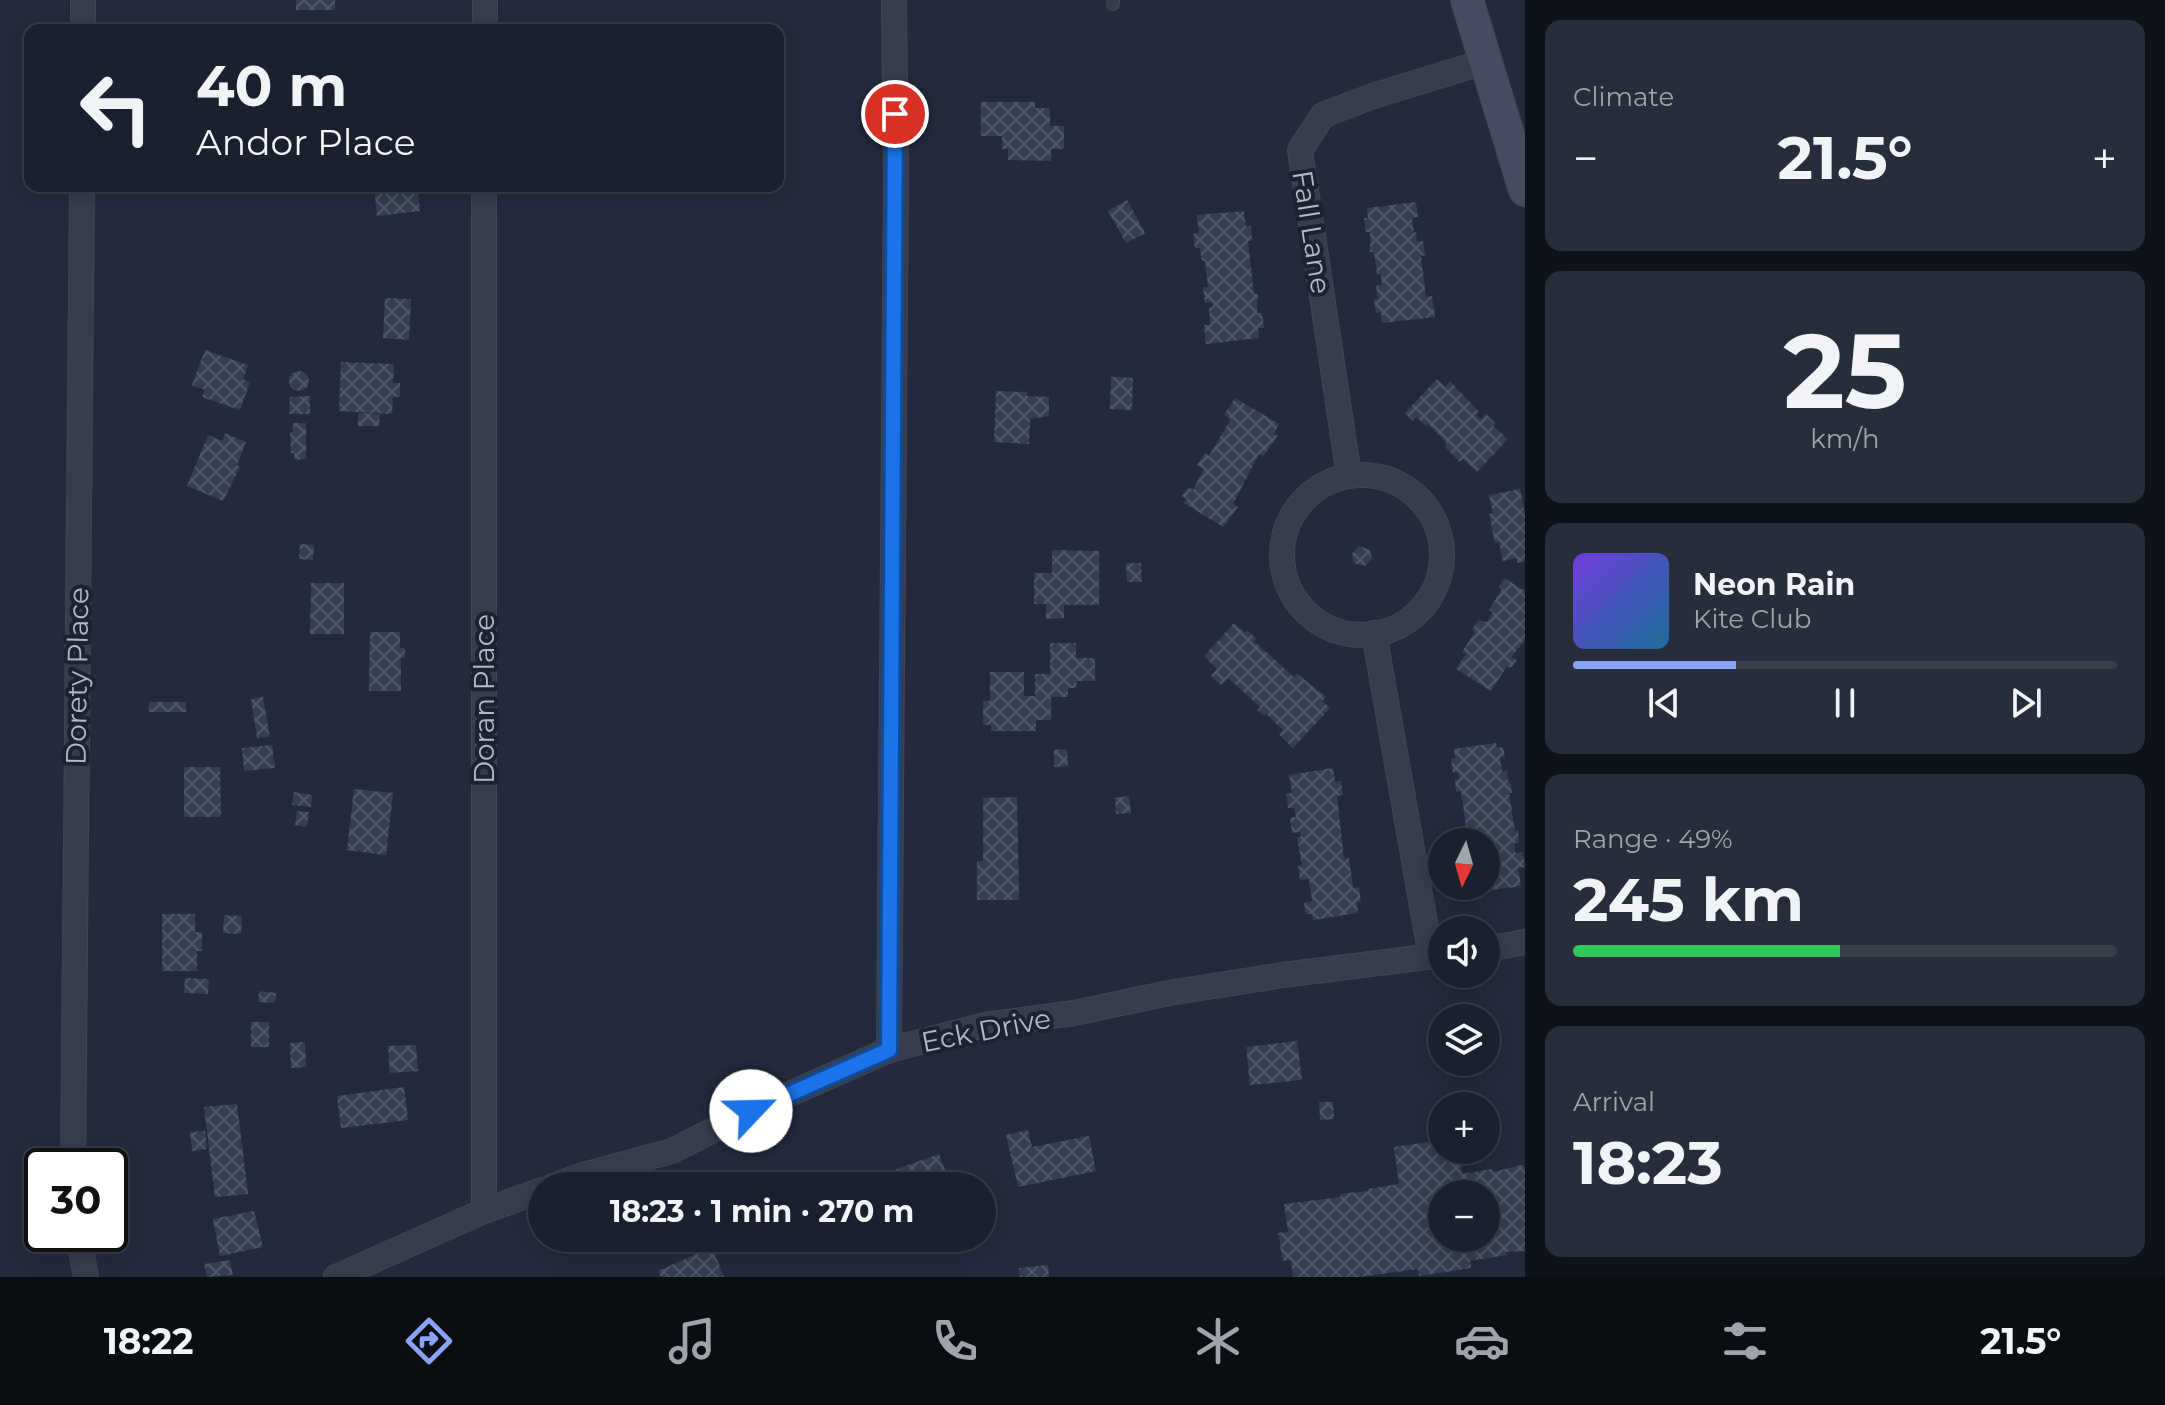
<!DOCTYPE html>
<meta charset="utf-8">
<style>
:root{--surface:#1a202e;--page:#272d3a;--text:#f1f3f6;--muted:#9fa3aa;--line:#383e4a;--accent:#88a2f8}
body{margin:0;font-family:Montserrat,sans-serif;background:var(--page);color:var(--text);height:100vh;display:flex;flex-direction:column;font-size:30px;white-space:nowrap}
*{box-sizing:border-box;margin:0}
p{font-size:26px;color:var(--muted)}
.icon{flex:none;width:44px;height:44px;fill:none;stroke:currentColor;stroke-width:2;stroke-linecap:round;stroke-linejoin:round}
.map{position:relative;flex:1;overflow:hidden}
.side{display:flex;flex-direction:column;gap:20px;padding:20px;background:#0e1219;width:640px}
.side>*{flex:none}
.hud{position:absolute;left:24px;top:24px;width:760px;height:168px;border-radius:16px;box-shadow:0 4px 20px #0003,0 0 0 2px var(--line);background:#1a202e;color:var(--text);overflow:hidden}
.needle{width:52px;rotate:185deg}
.buttons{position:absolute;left:1428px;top:828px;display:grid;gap:16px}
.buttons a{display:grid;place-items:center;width:72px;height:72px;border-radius:50%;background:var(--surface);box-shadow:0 4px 20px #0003,0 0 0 2px var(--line);font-size:40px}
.speed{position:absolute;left:24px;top:1148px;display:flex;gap:16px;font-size:40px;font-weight:700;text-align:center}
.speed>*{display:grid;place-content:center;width:104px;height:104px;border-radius:50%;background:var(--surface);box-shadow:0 4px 20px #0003,0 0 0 2px var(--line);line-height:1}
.speed .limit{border:4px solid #111;border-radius:12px;background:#fff;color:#111}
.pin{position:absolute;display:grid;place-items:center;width:68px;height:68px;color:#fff;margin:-34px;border:4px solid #fff;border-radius:50%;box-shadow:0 2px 8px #0007}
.me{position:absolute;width:88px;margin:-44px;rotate:66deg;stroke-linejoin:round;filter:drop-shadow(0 0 6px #0008)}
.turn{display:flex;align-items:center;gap:28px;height:168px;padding:0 40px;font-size:36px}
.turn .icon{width:104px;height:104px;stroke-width:2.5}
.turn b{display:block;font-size:56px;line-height:68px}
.big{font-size:60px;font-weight:700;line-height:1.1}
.side .widget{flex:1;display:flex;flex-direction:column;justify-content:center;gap:12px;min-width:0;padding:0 28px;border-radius:16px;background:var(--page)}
.side .dial{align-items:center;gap:0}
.dial b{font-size:104px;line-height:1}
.song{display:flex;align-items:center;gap:24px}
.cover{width:96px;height:96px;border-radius:12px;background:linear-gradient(135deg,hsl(260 70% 55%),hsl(200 70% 35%))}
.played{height:8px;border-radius:4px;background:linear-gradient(90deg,var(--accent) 30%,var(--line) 30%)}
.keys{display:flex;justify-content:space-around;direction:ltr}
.heat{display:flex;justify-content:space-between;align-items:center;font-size:44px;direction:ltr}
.charge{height:12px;border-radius:6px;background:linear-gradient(90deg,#34c759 49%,var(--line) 0)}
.trip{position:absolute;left:528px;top:1172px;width:468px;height:80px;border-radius:40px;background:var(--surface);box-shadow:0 4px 20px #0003,0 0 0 2px var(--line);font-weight:700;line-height:80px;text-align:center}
.dock{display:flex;height:128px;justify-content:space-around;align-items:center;background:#0a0d12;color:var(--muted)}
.dock .icon{width:56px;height:56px}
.dock .current{color:var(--accent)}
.dock b{font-size:36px;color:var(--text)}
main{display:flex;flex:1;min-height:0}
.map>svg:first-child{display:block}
.building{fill:url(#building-cross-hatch);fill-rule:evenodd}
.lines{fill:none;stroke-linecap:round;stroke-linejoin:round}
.lane-casing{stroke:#404656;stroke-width:14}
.street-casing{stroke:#404656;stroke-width:26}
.secondary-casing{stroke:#404656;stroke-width:34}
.lane{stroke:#373d4d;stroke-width:12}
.street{stroke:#373d4d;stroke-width:24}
.secondary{stroke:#454b60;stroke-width:32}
.route-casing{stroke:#114b97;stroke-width:20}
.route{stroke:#1a73e8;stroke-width:14}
.labels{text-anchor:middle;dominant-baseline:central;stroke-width:8;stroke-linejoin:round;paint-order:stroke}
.street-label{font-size:28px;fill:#b3b8c8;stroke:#1c2232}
</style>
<main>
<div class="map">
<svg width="1525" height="1277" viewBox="0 0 1525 1277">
<defs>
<pattern id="building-cross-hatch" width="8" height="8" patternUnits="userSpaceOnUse" patternTransform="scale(2)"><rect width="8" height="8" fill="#353d53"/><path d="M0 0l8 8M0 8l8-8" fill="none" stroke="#50576a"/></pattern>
</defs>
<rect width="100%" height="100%" fill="#232a3d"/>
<g class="building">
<rect x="296" y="0" width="39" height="10"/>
<path d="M 981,102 L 1035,102 L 1035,108 L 1050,108 L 1050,126 L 1064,126 L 1064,149 L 1051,149 L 1051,161 L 1008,160 L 1008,149 L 1002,149 L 1002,136 L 981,136 Z"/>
<path d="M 374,186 L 417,186 L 420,211 L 377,216 Z"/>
<path d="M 697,186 L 728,186 L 728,193 L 697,191 Z"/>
<path d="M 1127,200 L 1145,233 L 1126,243 L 1108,211 Z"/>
<path d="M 1416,202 L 1418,217 L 1412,218 L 1414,233 L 1416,232 L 1417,242 L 1423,241 L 1425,255 L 1421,256 L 1426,297 L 1432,296 L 1435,317 L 1382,323 L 1381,312 L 1376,313 L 1374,299 L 1378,299 L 1376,286 L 1382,285 L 1381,274 L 1377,274 L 1374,252 L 1370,252 L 1370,232 L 1366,232 L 1364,218 L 1368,218 L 1367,208 Z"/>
<path d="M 1244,211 L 1246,227 L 1251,226 L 1252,240 L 1248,241 L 1254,294 L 1258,294 L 1257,313 L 1262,313 L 1264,328 L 1258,328 L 1259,338 L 1206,344 L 1204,325 L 1210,325 L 1209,307 L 1213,307 L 1212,302 L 1205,303 L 1203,287 L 1208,287 L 1205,261 L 1202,261 L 1200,248 L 1195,248 L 1193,234 L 1199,233 L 1197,215 Z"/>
<path d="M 385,298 L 411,299 L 409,340 L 383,338 Z"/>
<path d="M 205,350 L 248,365 L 243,379 L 250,382 L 240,410 L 202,397 L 205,390 L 192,385 Z"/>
<path d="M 341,362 L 394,364 L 393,383 L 400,383 L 400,397 L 393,397 L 392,414 L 339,411 Z"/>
<circle cx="299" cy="381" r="10"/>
<path d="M 1111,377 L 1133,378 L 1132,410 L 1110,409 Z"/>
<path d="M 1437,379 L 1445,387 L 1450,381 L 1479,412 L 1476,415 L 1481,419 L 1486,414 L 1495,423 L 1493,426 L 1508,439 L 1477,472 L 1463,459 L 1460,462 L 1446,448 L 1446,442 L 1428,424 L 1426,426 L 1416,417 L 1413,421 L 1405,413 Z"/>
<path d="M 996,391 L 1027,392 L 1027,396 L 1049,397 L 1049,416 L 1030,419 L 1029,444 L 994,442 Z"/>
<path d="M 310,396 L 310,414 L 289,414 L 290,397 Z"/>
<path d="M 1235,398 L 1279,424 L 1274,434 L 1278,436 L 1263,456 L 1259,454 L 1233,504 L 1238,507 L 1223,527 L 1184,503 L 1187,499 L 1182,496 L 1188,487 L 1193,490 L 1204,469 L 1197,465 L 1205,453 L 1209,456 L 1231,419 L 1224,415 Z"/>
<path d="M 358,413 L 380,414 L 379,426 L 358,426 Z"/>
<path d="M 293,423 L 306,423 L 306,459 L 295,460 L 294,453 L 291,453 L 290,432 L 293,432 Z"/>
<path d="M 225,433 L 246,442 L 237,465 L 240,467 L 223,501 L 187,486 L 208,435 L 222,441 Z"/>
<path d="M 1520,489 L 1525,513 L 1525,561 L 1517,563 L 1517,558 L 1503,561 L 1499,542 L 1495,543 L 1489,514 L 1493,513 L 1489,495 Z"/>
<path d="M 300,544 L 314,545 L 313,560 L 299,559 Z"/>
<path d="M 1359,546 L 1370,550 L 1372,559 L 1365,566 L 1354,563 L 1352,554 Z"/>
<path d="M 1052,550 L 1099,551 L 1099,605 L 1064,605 L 1064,618 L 1046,619 L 1046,604 L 1034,604 L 1034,573 L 1052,573 Z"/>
<path d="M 1126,563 L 1141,563 L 1142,582 L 1127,582 Z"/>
<path d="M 1504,578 L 1525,591 L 1525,640 L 1511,657 L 1517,660 L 1511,668 L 1507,666 L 1491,691 L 1456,669 L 1466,654 L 1462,652 L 1475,632 L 1472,630 L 1478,620 L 1487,622 L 1493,612 L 1489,610 L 1502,589 L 1499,587 Z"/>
<path d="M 311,583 L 344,583 L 344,634 L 310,634 Z"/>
<path d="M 1234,623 L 1245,633 L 1247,630 L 1257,639 L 1254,641 L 1294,677 L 1297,674 L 1326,697 L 1322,701 L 1330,708 L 1293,748 L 1279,734 L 1283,730 L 1266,714 L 1264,716 L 1257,710 L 1260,707 L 1228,678 L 1221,685 L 1211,676 L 1217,669 L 1204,656 Z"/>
<path d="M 370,632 L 400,632 L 400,648 L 405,648 L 405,658 L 401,657 L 401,691 L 369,691 Z"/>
<path d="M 1050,643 L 1076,643 L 1076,658 L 1095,658 L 1095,681 L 1077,681 L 1076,688 L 1068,688 L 1068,697 L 1051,697 L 1051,720 L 1036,720 L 1036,731 L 991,731 L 991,725 L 983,725 L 983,701 L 990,701 L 990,672 L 1024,672 L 1024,696 L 1035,696 L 1035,674 L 1050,674 Z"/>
<path d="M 263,697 L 270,737 L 257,738 L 251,699 Z"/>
<rect x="149" y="702" width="37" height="10"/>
<path d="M 1496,743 L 1497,748 L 1503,747 L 1505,757 L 1500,757 L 1502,772 L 1507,771 L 1508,782 L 1510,781 L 1512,793 L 1509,793 L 1515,831 L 1518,830 L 1519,843 L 1514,843 L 1515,853 L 1523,852 L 1525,867 L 1518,868 L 1521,886 L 1477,892 L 1476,886 L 1486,886 L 1486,842 L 1464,842 L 1462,827 L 1466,827 L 1461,791 L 1456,792 L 1455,780 L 1459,779 L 1458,772 L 1453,773 L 1451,759 L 1455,758 L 1454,749 Z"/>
<path d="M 272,745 L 275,768 L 244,771 L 242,748 Z"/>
<path d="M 1067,749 L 1068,766 L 1054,767 L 1054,750 Z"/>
<path d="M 184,767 L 220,767 L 221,817 L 184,817 Z"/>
<path d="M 1333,768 L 1335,782 L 1341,781 L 1343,795 L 1337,796 L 1344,859 L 1349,858 L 1353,888 L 1359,887 L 1361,902 L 1357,902 L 1358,913 L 1313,920 L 1312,914 L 1306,914 L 1304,903 L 1312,901 L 1309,879 L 1300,880 L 1298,866 L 1302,866 L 1297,837 L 1301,837 L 1300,832 L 1292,833 L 1290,818 L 1296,817 L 1294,808 L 1288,808 L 1286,794 L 1292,793 L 1289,775 Z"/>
<path d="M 354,789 L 393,793 L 386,855 L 347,850 Z"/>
<path d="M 294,792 L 312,795 L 311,807 L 292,805 Z"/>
<path d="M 1129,796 L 1131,813 L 1116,814 L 1115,798 Z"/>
<path d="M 1017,797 L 1019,900 L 977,900 L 977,862 L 983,861 L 983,798 Z"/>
<path d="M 297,811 L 309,812 L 307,827 L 295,825 Z"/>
<path d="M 162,914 L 195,914 L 195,932 L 202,932 L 202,951 L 197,951 L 197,971 L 162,971 Z"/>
<path d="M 224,915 L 242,916 L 241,934 L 223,933 Z"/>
<path d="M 185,978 L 209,979 L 208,994 L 184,993 Z"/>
<path d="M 259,991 L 276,993 L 275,1003 L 258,1002 Z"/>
<rect x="251" y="1022" width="18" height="25"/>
<path d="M 1297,1041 L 1302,1080 L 1250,1085 L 1246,1047 Z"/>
<path d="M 305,1042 L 306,1067 L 291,1068 L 290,1043 Z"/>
<path d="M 416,1045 L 418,1071 L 390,1073 L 388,1046 Z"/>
<path d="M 404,1087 L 408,1120 L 341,1128 L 337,1096 Z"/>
<path d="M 1319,1102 L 1333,1102 L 1334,1119 L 1320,1120 Z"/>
<path d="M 237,1104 L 248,1194 L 215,1197 L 204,1107 Z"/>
<path d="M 1028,1130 L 1032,1147 L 1089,1136 L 1096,1171 L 1018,1187 L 1006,1135 Z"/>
<path d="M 205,1131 L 207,1149 L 192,1151 L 190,1132 Z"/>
<path d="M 1442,1140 L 1442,1150 L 1459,1150 L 1462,1174 L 1492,1169 L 1493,1172 L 1521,1165 L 1525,1167 L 1525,1251 L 1506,1252 L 1507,1255 L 1470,1261 L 1471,1268 L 1419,1276 L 1418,1269 L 1359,1277 L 1293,1277 L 1291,1260 L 1283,1261 L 1278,1233 L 1288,1232 L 1284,1204 L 1341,1197 L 1340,1194 L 1369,1191 L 1368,1189 L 1399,1184 L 1394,1147 ZM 1442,1194 L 1486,1194 L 1486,1238 L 1442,1238 Z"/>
<path d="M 939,1154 L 951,1186 L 868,1186 L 866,1180 Z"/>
<path d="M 254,1211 L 263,1247 L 220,1256 L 213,1219 Z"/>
<path d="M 712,1247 L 724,1277 L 661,1277 L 658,1271 Z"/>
<path d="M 230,1260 L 233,1275 L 207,1277 L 204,1264 Z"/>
<path d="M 1048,1265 L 1049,1277 L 1020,1277 L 1019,1268 Z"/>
</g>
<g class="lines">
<g class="lane-casing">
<path id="lane" d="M 1113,0 L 1113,4"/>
</g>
<g class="street-casing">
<g id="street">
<path d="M 83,0 L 83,30"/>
<path d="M 485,30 L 485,0"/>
<path d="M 484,186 L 484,1211"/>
<circle cx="1362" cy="555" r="80"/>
<path d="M 1349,476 L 1300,150 L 1323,115 L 1373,96 L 1484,62"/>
<path d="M 1374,633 L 1431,957"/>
<path d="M 1486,949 L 1525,942"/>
<path d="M 889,1050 L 896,173 L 894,0"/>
<path d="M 73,1166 L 82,186"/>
<path d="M 553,1186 L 583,1175 L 672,1151 L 751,1111 L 889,1050 L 985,1025 L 1074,1013 L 1169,993 L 1283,975 L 1442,955"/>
<path d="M 78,1234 L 86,1277"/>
<path d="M 336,1277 L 484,1211 L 542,1190"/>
</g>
</g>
<g class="secondary-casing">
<path id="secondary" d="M 1467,0 L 1525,190"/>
</g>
<use href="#lane" class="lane"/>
<use href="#street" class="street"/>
<use href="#secondary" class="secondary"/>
</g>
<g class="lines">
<g class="route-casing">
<path id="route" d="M 751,1111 L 889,1050 L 895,114"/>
</g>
<use href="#route" class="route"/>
</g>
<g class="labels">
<g class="street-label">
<text transform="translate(1312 232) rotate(81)">Fall Lane</text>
<text transform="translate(77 676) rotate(-89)">Dorety Place</text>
<text transform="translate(484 699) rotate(-90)">Doran Place</text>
<text transform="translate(986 1030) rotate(-11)">Eck Drive</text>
</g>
</g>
</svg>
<div class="buttons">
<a><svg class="needle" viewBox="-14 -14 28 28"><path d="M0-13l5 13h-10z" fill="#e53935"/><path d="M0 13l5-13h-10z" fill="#9fa3aa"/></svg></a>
<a><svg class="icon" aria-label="sound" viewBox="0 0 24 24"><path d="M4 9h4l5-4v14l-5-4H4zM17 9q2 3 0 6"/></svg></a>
<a><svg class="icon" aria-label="layers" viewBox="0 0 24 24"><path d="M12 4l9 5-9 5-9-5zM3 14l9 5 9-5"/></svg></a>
<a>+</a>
<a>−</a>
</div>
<div class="speed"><div class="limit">30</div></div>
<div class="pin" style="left:895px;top:114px;background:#d93025"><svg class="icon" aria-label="arrive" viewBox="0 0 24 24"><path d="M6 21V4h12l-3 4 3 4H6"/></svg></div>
<svg class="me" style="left:751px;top:1111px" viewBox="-20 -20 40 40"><circle r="19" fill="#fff"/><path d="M0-13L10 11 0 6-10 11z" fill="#1a73e8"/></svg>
<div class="trip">18:23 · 1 min · 270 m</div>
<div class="hud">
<div class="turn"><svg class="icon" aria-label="left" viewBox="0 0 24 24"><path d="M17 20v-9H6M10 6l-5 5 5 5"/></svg><div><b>40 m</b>Andor Place</div></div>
</div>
</div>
<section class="side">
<div class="widget"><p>Climate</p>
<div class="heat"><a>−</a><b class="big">21.5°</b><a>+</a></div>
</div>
<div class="widget dial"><b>25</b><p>km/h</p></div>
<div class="widget">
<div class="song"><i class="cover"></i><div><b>Neon Rain</b><p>Kite Club</p></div></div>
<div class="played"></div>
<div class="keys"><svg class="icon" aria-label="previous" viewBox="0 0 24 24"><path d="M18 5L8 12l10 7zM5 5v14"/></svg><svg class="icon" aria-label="pause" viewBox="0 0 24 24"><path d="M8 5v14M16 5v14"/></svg><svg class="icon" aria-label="next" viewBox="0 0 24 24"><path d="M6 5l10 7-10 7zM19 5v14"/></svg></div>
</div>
<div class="widget"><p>Range · 49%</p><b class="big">245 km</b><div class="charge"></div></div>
<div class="widget"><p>Arrival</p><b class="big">18:23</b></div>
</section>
</main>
<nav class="dock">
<b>18:22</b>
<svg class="icon current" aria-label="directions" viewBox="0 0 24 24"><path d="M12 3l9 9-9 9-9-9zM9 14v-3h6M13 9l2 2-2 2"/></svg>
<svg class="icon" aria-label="music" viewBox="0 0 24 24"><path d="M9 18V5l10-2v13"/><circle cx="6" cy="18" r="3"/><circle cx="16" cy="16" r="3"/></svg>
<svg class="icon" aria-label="phone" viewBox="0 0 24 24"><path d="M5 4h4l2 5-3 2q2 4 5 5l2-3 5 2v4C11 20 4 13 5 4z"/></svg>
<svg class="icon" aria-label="climate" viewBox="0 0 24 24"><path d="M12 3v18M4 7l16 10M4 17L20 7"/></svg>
<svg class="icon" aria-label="car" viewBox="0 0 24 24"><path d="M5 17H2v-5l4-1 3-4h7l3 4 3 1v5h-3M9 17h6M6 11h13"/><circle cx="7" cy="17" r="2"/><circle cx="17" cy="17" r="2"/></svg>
<svg class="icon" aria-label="filters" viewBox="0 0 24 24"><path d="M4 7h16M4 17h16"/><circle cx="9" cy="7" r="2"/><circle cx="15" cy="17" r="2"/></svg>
<b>21.5°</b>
</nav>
